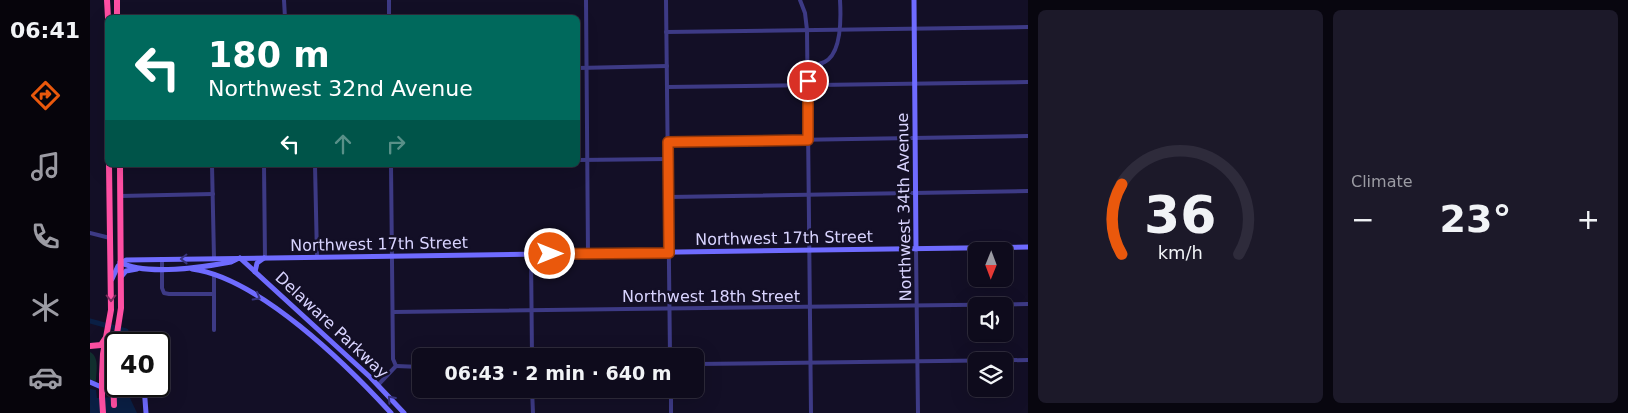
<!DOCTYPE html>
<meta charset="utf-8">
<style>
:root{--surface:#0e0b1c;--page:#1c1929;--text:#f1f3f6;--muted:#9b9ba3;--line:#2e2b3b;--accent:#ea580c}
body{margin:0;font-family:"DejaVu Sans",sans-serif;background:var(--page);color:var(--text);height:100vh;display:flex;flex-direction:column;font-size:19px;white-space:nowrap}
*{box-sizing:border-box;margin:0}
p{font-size:16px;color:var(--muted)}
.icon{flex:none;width:28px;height:28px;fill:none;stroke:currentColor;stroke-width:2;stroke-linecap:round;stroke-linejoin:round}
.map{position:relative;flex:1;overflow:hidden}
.drawer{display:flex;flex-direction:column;gap:10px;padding:10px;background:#08060f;width:600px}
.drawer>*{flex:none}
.banner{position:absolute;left:15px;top:15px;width:475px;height:152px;border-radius:8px;box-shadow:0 5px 20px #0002,0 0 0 1px var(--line);background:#00695c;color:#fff;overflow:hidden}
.needle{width:32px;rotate:181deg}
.fabs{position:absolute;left:878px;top:242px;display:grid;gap:10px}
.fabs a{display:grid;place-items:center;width:45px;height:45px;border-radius:8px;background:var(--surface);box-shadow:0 5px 20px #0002,0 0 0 1px var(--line);font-size:25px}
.speed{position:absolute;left:15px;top:332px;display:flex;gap:10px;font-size:25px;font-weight:700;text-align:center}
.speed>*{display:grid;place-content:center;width:65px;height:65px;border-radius:50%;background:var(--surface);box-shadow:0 5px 20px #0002,0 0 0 1px var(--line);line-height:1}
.speed .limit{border:2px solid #111;border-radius:8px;background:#fff;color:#111}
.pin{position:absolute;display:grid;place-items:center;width:42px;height:42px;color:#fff;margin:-21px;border:2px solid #fff;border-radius:50%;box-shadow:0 1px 5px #0007}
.me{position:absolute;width:55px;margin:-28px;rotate:90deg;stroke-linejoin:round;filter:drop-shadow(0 0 4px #0008)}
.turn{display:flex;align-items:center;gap:18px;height:105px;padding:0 20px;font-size:22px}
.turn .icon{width:65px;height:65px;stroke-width:2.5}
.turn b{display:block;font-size:35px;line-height:42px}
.lanes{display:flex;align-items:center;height:48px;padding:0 20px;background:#0003;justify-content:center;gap:25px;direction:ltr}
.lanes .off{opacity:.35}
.big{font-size:38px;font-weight:700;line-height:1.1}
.drawer .widget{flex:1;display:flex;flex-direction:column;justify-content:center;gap:8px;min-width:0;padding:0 18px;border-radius:8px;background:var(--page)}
.drawer .dial{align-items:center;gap:0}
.dial svg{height:130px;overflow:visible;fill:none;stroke:var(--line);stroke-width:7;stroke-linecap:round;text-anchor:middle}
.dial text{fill:var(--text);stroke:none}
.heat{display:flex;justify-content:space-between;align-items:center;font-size:28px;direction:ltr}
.drawer .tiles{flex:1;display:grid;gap:10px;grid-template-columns:repeat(2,1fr)}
.trip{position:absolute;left:322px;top:348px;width:292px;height:50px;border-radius:8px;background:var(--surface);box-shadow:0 5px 20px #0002,0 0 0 1px var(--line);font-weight:700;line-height:50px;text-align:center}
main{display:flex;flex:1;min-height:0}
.tab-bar{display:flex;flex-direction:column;width:90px;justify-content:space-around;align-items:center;background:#06040b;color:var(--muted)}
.tab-bar .icon{width:35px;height:35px}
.tab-bar .active{color:var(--accent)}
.tab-bar b{font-size:22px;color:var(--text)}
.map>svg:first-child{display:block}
.green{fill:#12302f}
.water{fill:#0a1f44}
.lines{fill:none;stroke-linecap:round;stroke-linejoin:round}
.canal{stroke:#0a1f44;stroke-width:5}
.street{stroke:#3d3a85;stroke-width:4}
.secondary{stroke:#6f6bff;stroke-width:5}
.highway{stroke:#ff4fa3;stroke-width:6}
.highway-bridge{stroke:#ff4fa3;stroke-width:6}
.oneway{stroke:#38347d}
.oneway2{stroke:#7d2c5e}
.route-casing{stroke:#983908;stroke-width:12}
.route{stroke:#ea580c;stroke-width:9}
.labels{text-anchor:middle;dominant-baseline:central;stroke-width:5;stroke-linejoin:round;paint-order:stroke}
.street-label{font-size:16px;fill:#d9d4ff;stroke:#130f26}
</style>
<main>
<nav class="tab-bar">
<b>06:41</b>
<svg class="icon active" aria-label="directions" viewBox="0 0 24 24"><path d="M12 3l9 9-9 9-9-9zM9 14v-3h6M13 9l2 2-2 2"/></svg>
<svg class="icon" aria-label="music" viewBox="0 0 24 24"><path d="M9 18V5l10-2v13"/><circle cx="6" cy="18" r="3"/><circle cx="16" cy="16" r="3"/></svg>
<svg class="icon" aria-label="phone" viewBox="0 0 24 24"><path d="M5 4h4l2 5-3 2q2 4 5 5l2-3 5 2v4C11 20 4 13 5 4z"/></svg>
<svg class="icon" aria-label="climate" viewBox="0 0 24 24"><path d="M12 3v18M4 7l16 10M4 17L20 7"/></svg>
<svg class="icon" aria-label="car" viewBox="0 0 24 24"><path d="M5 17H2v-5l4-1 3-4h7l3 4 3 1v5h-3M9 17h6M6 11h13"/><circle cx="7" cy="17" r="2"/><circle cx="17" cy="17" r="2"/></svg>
</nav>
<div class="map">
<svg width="938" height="413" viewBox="0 0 938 413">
<rect width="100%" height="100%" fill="#130f26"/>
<path class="green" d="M 0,352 C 10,357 6,372 6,382 L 0,379 Z"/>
<path class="water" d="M 0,389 L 6,390 L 7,398 L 39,396 L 47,413 L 0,413 Z"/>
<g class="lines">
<path class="canal" d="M 0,321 L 36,331"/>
<g class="street">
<path d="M 194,0 L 195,18"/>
<path d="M 299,0 L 299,18"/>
<path d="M 496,0 L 498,254"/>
<path d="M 576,0 L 580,356"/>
<path d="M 710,0 L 715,13 L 717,30 L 721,413"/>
<path d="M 576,32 L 938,27"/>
<path d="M 717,63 C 721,64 726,65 729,64 C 753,60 751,17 750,0"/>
<path d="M 732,63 C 727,72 727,77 733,85"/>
<path d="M 488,68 L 577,66"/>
<path d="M 577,87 L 938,82"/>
<path d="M 578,142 L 938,136"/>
<path d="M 488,160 L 578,159"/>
<path d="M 122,165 L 124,258"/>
<path d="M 174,165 L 175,258"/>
<path d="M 225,165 L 227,257"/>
<path d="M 301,165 L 303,359 L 306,366"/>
<path d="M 30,196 L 123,194"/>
<path d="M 579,197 L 938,191"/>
<path d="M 0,233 L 20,238"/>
<path d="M 826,249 L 828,413"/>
<path d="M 441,254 L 442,356"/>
<path d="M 72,259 L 72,288 L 74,293 L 79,294 L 124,294"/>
<path d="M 303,312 L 938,304"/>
<path d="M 124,330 L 124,274"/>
<path d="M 606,364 L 938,360"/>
<path d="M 306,366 L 331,367"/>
<path d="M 288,385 L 306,366"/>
<path d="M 442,389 L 443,413"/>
<path d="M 581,389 L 581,413"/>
</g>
<g class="secondary">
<path d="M 824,0 L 826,249"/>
<path d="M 150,258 L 280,377 L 314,413"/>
<path d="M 30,262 C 55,276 114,267 141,262 L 147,259"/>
<path d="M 102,269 C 169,278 256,364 301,413"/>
<path d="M 165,272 L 167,263 L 174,258"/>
<path d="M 31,277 L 36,271 L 47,269"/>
<path d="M 22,279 L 28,266 L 36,260 L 938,247"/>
<path d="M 0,382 L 9,386 L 26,385"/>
<path d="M 54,386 L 56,413"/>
</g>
<g class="highway">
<path d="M 17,0 L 18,18"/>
<path d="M 27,0 L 27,18"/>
<path d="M 0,346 L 11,345 L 15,339"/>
<path d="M 12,375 L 13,354 L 21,310 L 19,165"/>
<path d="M 23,375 L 23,359 L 31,308 L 30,165"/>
<path d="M 12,397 L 13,413"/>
</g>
<g class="highway-bridge">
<path d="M 12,375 L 12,397"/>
<path d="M 23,375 L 24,405"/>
</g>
</g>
<defs><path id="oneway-chevron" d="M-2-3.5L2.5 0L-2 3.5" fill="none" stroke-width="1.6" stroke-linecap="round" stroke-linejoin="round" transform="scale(1.25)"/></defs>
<g class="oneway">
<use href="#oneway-chevron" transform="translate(94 259) rotate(179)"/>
<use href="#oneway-chevron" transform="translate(167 297) rotate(30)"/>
<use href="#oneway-chevron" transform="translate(301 399) rotate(-132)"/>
</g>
<use class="oneway2" href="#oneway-chevron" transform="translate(21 298) rotate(90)"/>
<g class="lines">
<g class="route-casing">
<path id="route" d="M 460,254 L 579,253 L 578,142 L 718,140 L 718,81"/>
</g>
<use href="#route" class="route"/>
</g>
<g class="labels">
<g class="street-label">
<text transform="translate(814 207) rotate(-91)">Northwest 34th Avenue</text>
<text transform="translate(694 238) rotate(-1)">Northwest 17th Street</text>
<text transform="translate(289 244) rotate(-1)">Northwest 17th Street</text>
<text x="621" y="296">Northwest 18th Street</text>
<text transform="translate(242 325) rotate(43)">Delaware Parkway</text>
</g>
</g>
</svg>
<div class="fabs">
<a><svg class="needle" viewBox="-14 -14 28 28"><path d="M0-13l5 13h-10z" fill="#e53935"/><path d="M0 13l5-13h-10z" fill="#9b9ba3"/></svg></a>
<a><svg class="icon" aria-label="sound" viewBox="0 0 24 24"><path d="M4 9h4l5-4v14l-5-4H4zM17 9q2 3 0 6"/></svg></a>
<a><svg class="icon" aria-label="layers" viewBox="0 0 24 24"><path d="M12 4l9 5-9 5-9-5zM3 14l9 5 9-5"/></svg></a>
</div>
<div class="speed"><div class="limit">40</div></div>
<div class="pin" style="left:718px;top:81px;background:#d93025"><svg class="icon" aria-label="arrive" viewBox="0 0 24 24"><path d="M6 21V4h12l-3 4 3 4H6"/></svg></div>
<svg class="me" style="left:460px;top:254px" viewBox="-20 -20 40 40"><circle r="17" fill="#ea580c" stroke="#fff" stroke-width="3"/><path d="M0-11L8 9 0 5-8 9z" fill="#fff"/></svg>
<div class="trip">06:43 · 2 min · 640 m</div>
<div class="banner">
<div class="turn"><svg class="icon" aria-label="left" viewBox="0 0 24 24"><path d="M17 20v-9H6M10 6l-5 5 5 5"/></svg><div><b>180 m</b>Northwest 32nd Avenue</div></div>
<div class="lanes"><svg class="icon" aria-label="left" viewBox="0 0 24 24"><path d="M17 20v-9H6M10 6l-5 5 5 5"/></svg><svg class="icon off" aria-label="ahead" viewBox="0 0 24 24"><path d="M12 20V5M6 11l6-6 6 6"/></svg><svg class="icon off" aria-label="right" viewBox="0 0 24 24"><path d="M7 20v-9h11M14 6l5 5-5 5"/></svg></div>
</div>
</div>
<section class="drawer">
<div class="tiles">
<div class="widget dial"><svg viewBox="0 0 100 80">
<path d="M14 69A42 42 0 1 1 86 69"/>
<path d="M14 69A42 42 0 0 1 14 26" stroke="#ea580c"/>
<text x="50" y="56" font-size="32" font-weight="700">36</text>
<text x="50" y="72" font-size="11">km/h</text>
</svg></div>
<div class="widget"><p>Climate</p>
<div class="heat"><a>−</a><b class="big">23°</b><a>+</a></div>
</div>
</div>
</section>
</main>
